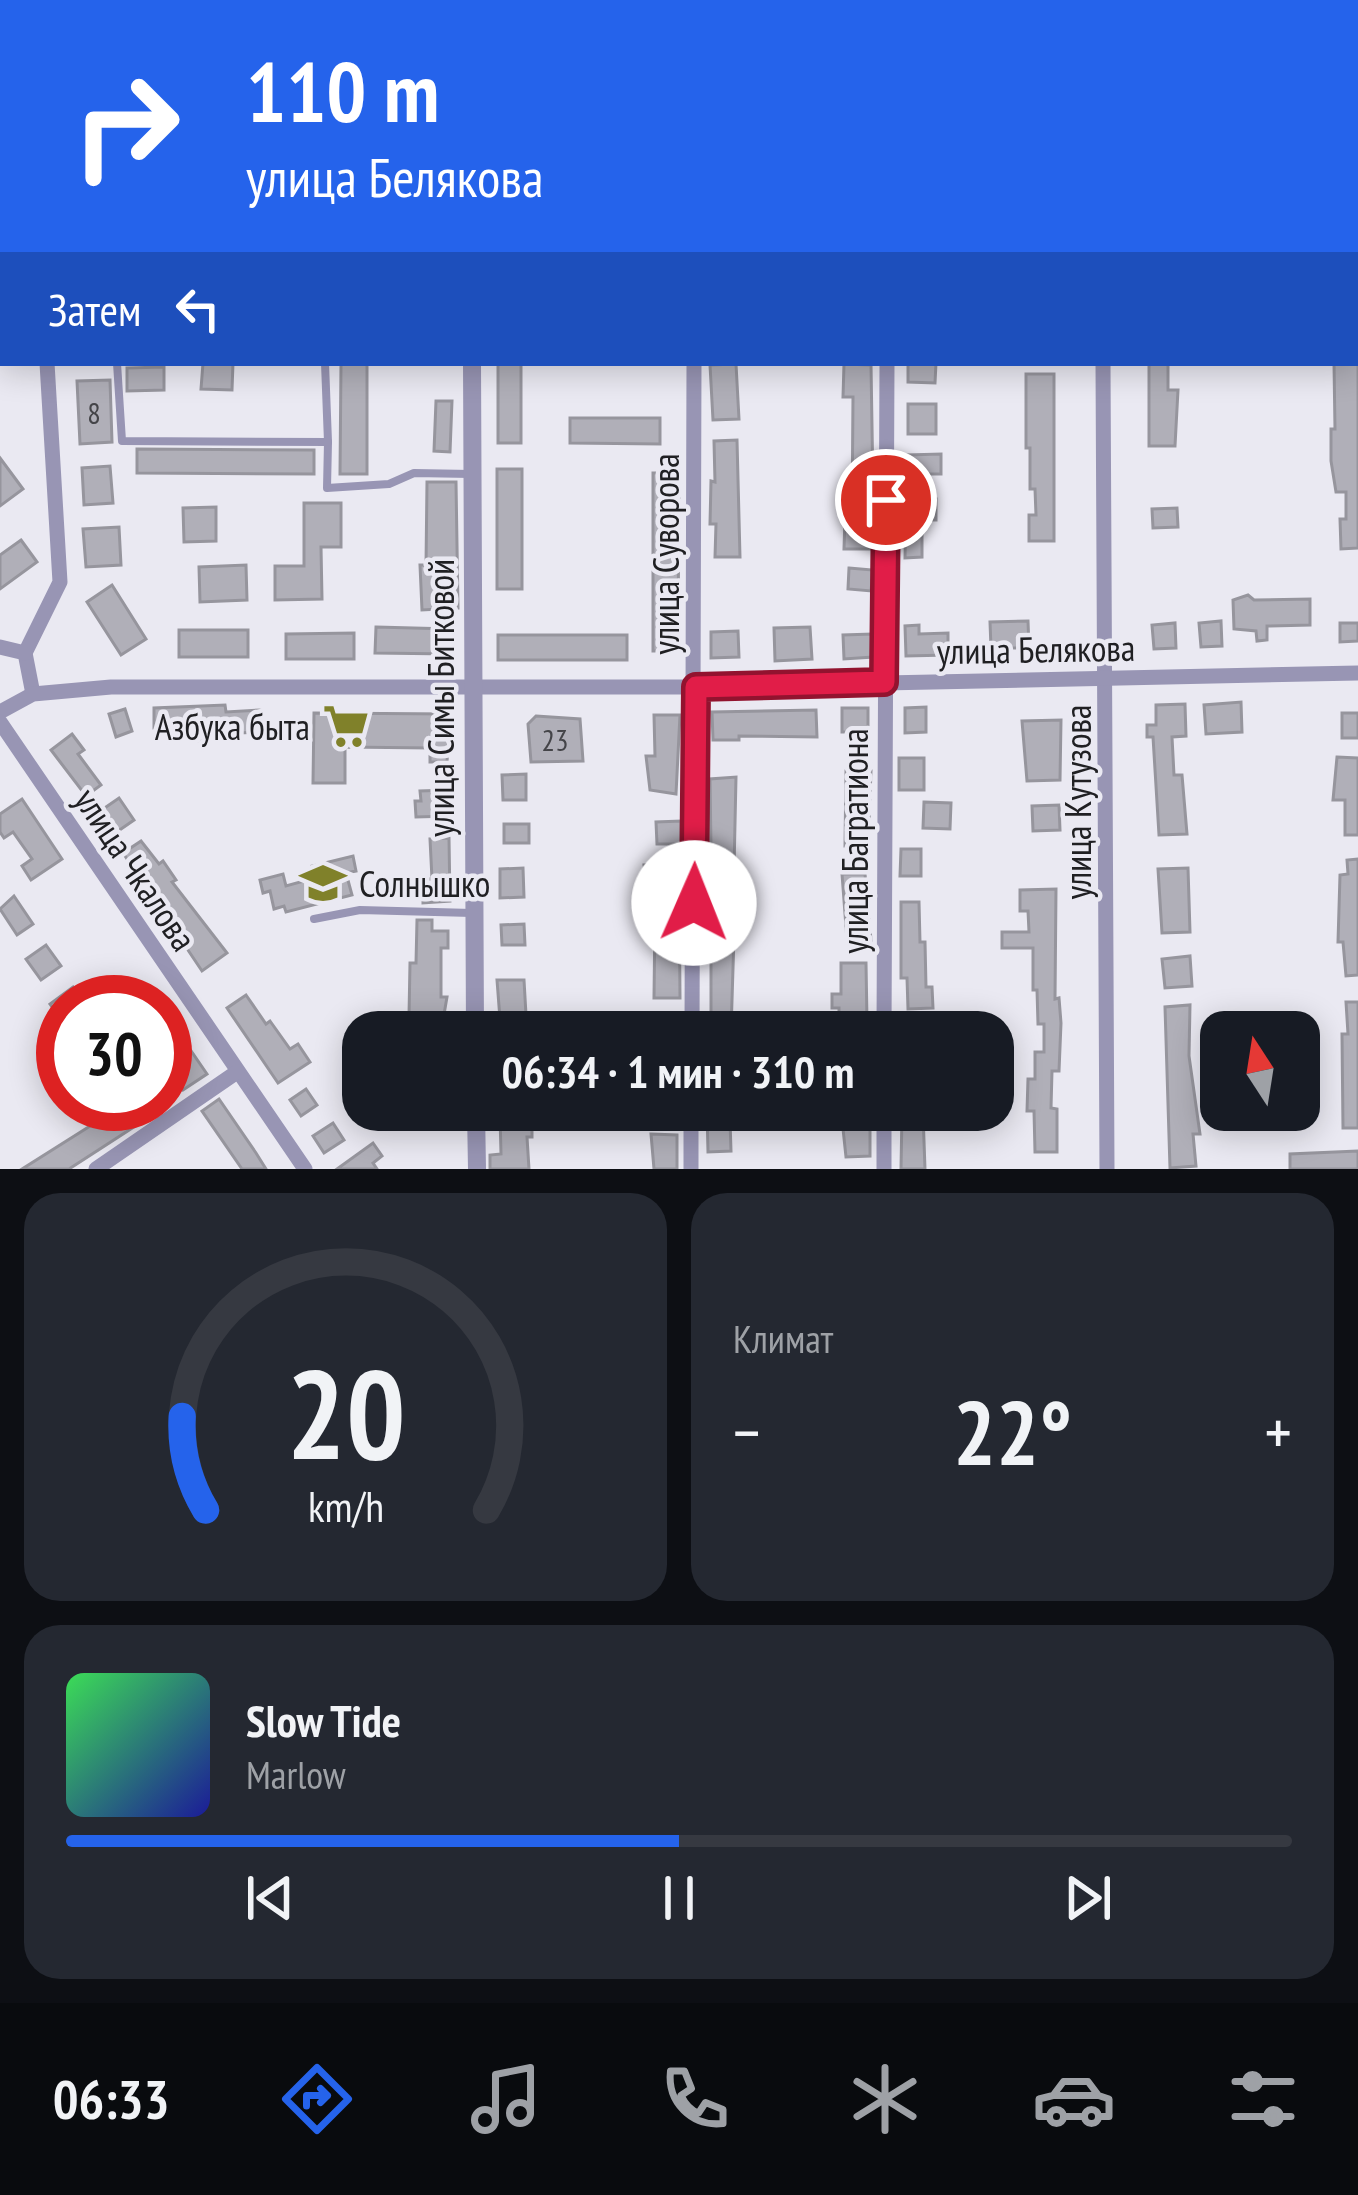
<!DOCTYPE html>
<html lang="ru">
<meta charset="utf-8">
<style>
:root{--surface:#171b24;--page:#242831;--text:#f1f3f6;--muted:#9ea1a6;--line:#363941;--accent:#2563eb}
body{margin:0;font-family:"PT Sans Narrow",sans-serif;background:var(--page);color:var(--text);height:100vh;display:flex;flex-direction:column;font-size:45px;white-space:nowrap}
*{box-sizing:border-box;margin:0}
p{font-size:39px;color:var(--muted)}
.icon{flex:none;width:66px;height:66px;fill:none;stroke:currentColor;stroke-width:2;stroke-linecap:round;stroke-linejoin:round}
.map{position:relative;height:1169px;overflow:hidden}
.panel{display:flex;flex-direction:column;gap:24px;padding:24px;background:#0d0f14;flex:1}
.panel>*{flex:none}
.top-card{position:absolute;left:0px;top:0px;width:1359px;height:366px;box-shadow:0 6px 30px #0003;background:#2563eb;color:#fff;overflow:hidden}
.needle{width:78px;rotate:348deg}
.controls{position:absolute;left:1200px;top:1011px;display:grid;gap:24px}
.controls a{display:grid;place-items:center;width:120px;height:120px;border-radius:24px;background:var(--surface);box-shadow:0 6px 30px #0003;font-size:60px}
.speed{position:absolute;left:36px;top:975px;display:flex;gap:24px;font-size:60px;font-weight:700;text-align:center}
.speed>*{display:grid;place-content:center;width:156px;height:156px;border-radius:50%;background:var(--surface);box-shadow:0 6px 30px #0003;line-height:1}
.speed .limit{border:18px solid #d22;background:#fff;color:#111}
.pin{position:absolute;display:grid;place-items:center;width:102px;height:102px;color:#fff;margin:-51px;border:6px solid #fff;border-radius:50%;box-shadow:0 3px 12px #0007}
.me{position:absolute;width:132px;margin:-66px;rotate:1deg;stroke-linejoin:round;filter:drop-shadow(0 0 9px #0008)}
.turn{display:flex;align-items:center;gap:42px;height:252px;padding:0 48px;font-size:54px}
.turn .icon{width:156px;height:156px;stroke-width:2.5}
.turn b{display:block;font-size:84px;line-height:102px}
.then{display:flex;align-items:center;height:114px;padding:0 48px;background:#0003;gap:24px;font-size:45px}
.big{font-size:90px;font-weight:700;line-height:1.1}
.panel .widget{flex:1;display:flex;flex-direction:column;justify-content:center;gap:18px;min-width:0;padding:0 42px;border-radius:36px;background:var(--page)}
.panel .dial{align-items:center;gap:0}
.dial svg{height:312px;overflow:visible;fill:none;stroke:var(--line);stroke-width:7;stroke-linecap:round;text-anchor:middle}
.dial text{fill:var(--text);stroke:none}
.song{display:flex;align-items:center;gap:36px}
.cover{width:144px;height:144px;border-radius:18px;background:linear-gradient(135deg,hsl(130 70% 55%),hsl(240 70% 35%))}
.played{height:12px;border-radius:6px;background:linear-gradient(90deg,var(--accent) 50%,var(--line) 50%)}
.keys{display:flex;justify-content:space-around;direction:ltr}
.heat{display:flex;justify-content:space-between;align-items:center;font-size:66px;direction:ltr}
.panel .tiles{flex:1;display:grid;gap:24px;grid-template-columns:1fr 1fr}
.widget:last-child{grid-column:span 2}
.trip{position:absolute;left:342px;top:1011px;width:672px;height:120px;border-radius:36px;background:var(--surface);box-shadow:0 6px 30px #0003;font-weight:700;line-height:120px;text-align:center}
.menu{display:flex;height:192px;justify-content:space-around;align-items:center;background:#090b0e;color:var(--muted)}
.menu .icon{width:84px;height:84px}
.menu .on{color:var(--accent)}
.menu b{font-size:54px;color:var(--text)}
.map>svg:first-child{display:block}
.building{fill:#b0afb8;stroke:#96959d;stroke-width:3}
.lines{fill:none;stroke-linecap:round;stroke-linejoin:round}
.path{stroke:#a09fa6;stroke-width:3;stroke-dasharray:6 9;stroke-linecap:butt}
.service{stroke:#9895b4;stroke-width:8}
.minor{stroke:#9895b4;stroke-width:15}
.tertiary{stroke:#9895b4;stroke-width:18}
.route-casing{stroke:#92132f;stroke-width:30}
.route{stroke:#e11d48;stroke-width:21}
.labels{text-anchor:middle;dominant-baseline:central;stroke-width:9;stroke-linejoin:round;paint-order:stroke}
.number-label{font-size:30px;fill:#444448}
.street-label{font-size:36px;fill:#202023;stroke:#eae9f2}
.poi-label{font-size:36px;fill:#202023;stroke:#eae9f2;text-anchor:end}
</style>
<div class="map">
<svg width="1358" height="1169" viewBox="0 0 1358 1169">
<rect width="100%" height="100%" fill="#eae9f2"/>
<g class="building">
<path d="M 203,363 L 233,363 L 232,390 L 201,389 Z"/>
<path d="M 341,363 L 367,363 L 367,474 L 340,474 Z"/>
<rect x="498" y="363" width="23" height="80"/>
<path d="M 908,363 L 936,363 L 935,383 L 908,382 Z"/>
<path d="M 1149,363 L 1168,363 L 1168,390 L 1178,390 L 1175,446 L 1149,446 Z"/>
<path d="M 1334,363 L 1358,363 L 1358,548 L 1341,549 L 1340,519 L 1346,519 L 1346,492 L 1336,492 L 1331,461 L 1331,429 L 1335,429 Z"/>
<path d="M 736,364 L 739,419 L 713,420 L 710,365 Z"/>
<path d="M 844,364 L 871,365 L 874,549 L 844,549 L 845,518 L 852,518 L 853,397 L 843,397 Z"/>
<path d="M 164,367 L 164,390 L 127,391 L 127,368 Z"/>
<path d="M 1026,374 L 1054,374 L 1054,541 L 1029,541 L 1029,515 L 1036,515 L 1035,489 L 1030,489 L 1030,448 L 1026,448 Z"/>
<path d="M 110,380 L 112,442 L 80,444 L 77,381 Z"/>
<path d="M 436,401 L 452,401 L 450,452 L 434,451 Z"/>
<rect x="908" y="404" width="28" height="30"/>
<path d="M 570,418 L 660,418 L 660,444 L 570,443 Z"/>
<path d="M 737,440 L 740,557 L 715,557 L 716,524 L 710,524 L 711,481 L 715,482 L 714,441 Z"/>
<path d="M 137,449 L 314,450 L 314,474 L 137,473 Z"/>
<path d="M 941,454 L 941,474 L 907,474 L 907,455 Z"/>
<path d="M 0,458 L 23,489 L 0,506 Z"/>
<path d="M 110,466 L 113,503 L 84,505 L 82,468 Z"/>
<rect x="497" y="469" width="25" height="120"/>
<path d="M 653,473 L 679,473 L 678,651 L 653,651 Z"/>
<path d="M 427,482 L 456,482 L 458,608 L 422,610 L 420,565 L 426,565 Z"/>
<path d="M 906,499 L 936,499 L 936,520 L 922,520 L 922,557 L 905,558 Z"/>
<path d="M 304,503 L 341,503 L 341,547 L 321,547 L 322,599 L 275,600 L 275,566 L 304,566 Z"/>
<path d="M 216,507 L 216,541 L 184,542 L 183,508 Z"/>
<path d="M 1177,508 L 1178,527 L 1153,528 L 1152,509 Z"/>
<path d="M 119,527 L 121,565 L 86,567 L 83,529 Z"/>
<path d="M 21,540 L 37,562 L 0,589 L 0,555 Z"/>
<path d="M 246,565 L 247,600 L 200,602 L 199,567 Z"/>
<path d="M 849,568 L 873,570 L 871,591 L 848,589 Z"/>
<path d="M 112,585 L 146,639 L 121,655 L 87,602 Z"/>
<path d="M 1248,595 L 1254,600 L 1310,599 L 1310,625 L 1267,626 L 1267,640 L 1257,641 L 1256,631 L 1234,629 L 1233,600 Z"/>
<path d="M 1028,621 L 1029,648 L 991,648 L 990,622 Z"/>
<path d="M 1221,621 L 1222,646 L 1201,647 L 1199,623 Z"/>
<path d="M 1175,623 L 1176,648 L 1154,649 L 1152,625 Z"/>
<path d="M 1340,623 L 1358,623 L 1358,641 L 1340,642 Z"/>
<path d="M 919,625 L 919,634 L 948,633 L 948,655 L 906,656 L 905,626 Z"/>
<path d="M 376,627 L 450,629 L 450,654 L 375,653 Z"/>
<path d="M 810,627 L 812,659 L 775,661 L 774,628 Z"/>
<rect x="179" y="630" width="69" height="27"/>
<path d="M 738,631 L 739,657 L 711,658 L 711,632 Z"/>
<path d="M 354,633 L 354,659 L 286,659 L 286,634 Z"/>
<path d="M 872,634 L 873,657 L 844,659 L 843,635 Z"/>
<rect x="498" y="635" width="129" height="25"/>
<path d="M 1241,702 L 1242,732 L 1206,734 L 1204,705 Z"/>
<path d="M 1185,704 L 1186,736 L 1172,737 L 1174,775 L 1182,775 L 1187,834 L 1159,835 L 1153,737 L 1147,737 L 1147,725 L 1156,725 L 1156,705 Z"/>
<path d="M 225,705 L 226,712 L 260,710 L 261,732 L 216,734 L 216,740 L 196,741 L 196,728 L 154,728 L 154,708 Z"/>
<path d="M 926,707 L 926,732 L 905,733 L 905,708 Z"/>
<rect x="842" y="708" width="26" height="24"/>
<path d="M 125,709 L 132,731 L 116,737 L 109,714 Z"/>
<path d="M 816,710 L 817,737 L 739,736 L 739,740 L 713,740 L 712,712 Z"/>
<path d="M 314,713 L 450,714 L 447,762 L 430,762 L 430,748 L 345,747 L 345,783 L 313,783 Z"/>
<rect x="1342" y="713" width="16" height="25"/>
<path d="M 654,715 L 680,715 L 676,794 L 650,790 L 646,756 L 655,756 Z"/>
<path d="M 536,716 L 580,719 L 583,761 L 531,762 L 528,724 Z"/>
<path d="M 1061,720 L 1060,780 L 1027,781 L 1022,721 Z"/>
<path d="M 72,734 L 84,750 L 78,754 L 101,785 L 86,796 L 51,750 Z"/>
<path d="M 1337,757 L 1358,758 L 1358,835 L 1345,835 L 1345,800 L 1333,800 Z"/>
<rect x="899" y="758" width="25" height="32"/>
<path d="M 846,771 L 871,771 L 868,846 L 845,846 Z"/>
<path d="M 526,774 L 526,800 L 503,800 L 502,775 Z"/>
<path d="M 736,777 L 733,916 L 712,916 L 710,779 Z"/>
<path d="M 449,790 L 450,816 L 416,817 L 415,801 L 421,801 L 420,791 Z"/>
<path d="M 119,798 L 134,820 L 111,836 L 96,814 Z"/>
<path d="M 22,799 L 62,859 L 31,880 L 22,866 L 32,859 L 13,832 L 4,838 L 0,832 L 0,814 Z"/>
<path d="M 924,802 L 951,803 L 950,829 L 923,828 Z"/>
<path d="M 1059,805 L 1060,830 L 1033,831 L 1032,806 Z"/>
<path d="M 681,821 L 681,844 L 657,844 L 656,822 Z"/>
<rect x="504" y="824" width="25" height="19"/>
<path d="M 449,838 L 450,901 L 423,903 L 423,879 L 432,879 L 430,839 Z"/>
<path d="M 141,841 L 159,864 L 163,861 L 176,880 L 172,882 L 227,953 L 202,971 L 123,853 Z"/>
<path d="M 901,849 L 921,849 L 921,876 L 900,876 Z"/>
<path d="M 353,856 L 356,871 L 346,873 L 352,895 L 286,912 L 284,906 L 274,909 L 270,891 L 263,893 L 260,880 L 283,874 L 286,886 L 315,878 L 312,866 Z"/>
<path d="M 1358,859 L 1358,975 L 1346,976 L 1343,942 L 1338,942 L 1340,875 L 1348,874 L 1347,860 Z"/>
<path d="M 679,864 L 680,998 L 654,998 L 655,916 L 648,917 L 644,865 Z"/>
<path d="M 523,868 L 524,897 L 500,898 L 500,869 Z"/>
<path d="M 1188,868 L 1190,932 L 1162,933 L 1158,869 Z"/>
<path d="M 842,874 L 865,874 L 871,940 L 847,940 Z"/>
<path d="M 1056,889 L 1055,999 L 1059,998 L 1061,1023 L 1059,1071 L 1052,1071 L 1051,1108 L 1057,1109 L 1057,1152 L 1035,1152 L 1034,1111 L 1027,1111 L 1028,1079 L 1035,1079 L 1035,1052 L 1044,1052 L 1044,1024 L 1038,1024 L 1037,990 L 1033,990 L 1033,948 L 1002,948 L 1002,932 L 1029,932 L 1028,911 L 1020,911 L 1020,890 Z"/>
<path d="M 14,896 L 33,924 L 17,935 L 0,909 Z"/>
<path d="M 901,902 L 919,902 L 920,942 L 925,942 L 926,987 L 932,987 L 933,1008 L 908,1009 L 907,978 L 901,978 Z"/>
<path d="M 417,920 L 432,920 L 432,931 L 448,931 L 448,948 L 441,948 L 441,997 L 447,997 L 441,1032 L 421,1032 L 422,1016 L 409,1016 L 410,963 L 416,963 Z"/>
<path d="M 524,924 L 525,945 L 502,945 L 501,925 Z"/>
<path d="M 711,936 L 734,936 L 731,1032 L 711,1032 Z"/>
<path d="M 46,945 L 61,966 L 41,980 L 26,959 Z"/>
<path d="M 1190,956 L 1192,986 L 1165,988 L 1162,959 Z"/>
<path d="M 841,963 L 866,963 L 867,1021 L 839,1022 L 839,1008 L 832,1008 L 832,994 L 841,994 Z"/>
<path d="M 497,980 L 524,980 L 527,1032 L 501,1032 Z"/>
<path d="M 73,987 L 84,1002 L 63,1002 L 63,1022 L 50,1004 Z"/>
<path d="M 246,995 L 266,1024 L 270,1021 L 290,1049 L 298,1044 L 310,1062 L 278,1083 L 227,1008 Z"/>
<path d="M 1346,1002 L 1358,1002 L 1358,1128 L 1343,1128 L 1342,1034 L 1348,1034 Z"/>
<path d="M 1190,1005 L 1189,1056 L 1200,1134 L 1193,1134 L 1196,1166 L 1170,1168 L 1165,1007 Z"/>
<path d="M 165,1013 L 207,1074 L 183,1090 L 165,1063 Z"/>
<path d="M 306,1089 L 317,1105 L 301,1116 L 290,1100 Z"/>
<path d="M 219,1099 L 256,1153 L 266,1169 L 242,1169 L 202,1111 Z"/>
<path d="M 125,1104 L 156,1104 L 160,1110 L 69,1169 L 22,1169 Z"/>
<path d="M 707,1110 L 755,1110 L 755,1119 L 730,1120 L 731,1151 L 708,1152 Z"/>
<path d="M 841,1110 L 870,1110 L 870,1156 L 846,1157 Z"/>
<path d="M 902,1113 L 923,1113 L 925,1169 L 901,1169 Z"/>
<path d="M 500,1115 L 532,1115 L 532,1137 L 527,1137 L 529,1169 L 490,1169 L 490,1155 L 501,1154 Z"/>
<path d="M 333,1123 L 344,1140 L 324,1153 L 313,1136 Z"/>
<path d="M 651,1134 L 677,1135 L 677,1169 L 654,1169 Z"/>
<path d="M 373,1143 L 382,1156 L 373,1163 L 377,1169 L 337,1169 Z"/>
<path d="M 1358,1151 L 1358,1169 L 1290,1169 L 1290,1154 Z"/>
</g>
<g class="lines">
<path class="path" d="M 1356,96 L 1358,96"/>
<g class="service">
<path d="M 984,3 L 984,0"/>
<path d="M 0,296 L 3,300"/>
<path d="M 117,363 L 122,441 L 328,442 L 327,488 L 389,484 L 414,473 L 471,474"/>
<path d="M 325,363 L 328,442"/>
<path d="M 314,919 L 360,910 L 472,913"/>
</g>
<g class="minor">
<path d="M 337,0 L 337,3"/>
<path d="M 1356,320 L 1358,320"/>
<path d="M 1103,363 L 1107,1169"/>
<path d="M 0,647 L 25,653 L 33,694"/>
<path d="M 25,653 L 60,582 L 47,363"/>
<path d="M 0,712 L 33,694 L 111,687 L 696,687 L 1358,673"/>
<path d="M 0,722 L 305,1169"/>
<path d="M 692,1032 L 694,363"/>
<path d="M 884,1032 L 887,363"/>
<path d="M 96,1169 L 237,1072"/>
<path d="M 691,1169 L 691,1110"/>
<path d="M 884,1169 L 884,1110"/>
</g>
<g class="tertiary">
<path d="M 1356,75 L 1358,75"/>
<path d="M 0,108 L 3,108"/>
<path d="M 472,363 L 475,1032"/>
<path d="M 476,1110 L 477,1169"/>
</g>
</g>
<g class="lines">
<g class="route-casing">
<path id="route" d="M 694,903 L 696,687 L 884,682 L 886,500"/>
</g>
<use href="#route" class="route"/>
</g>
<defs>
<g id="supermarket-bare" transform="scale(3.6)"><path d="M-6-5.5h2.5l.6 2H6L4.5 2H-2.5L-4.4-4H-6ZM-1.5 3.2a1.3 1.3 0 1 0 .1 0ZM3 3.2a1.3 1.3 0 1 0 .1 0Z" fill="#80812a" stroke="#eae9f2" stroke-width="2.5" paint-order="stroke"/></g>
<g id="school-bare" transform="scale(3.6)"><path d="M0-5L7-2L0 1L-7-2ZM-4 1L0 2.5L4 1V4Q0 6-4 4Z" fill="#80812a" stroke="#eae9f2" stroke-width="2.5" paint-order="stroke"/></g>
</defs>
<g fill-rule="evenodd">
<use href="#supermarket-bare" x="346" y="726"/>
<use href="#school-bare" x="323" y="883"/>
</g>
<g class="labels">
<g class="number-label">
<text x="94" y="412">8</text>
<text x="555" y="739">23</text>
</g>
<g class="street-label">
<text transform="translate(665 554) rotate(-90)">улица Суворова</text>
<text transform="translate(1036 649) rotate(-1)">улица Белякова</text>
<text transform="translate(440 698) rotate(-90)">улица Симы Битковой</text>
<text transform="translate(1077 802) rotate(-90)">улица Кутузова</text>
<text transform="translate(854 841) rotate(-90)">улица Багратиона</text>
<text transform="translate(136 869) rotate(56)">улица Чкалова</text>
</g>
<g class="poi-label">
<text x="310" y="726">Азбука быта</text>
<text x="359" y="883" text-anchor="start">Солнышко</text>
</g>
</g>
</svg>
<div class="controls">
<a><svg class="needle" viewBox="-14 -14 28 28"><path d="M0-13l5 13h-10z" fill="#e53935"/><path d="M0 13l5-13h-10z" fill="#9ea1a6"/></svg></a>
</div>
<div class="speed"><div class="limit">30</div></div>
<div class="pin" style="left:886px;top:500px;background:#d93025"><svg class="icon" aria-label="arrive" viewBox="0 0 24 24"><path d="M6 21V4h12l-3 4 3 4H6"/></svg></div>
<svg class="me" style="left:694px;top:903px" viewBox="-20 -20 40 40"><circle r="19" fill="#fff"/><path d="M0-13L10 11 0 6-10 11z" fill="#e11d48"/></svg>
<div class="trip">06:34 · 1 мин · 310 m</div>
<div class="top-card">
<div class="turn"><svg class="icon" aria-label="right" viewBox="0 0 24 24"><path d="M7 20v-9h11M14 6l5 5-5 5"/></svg><div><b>110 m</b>улица Белякова</div></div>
<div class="then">Затем<svg class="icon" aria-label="left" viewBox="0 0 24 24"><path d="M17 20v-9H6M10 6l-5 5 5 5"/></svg></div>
</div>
</div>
<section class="panel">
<div class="tiles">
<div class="widget dial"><svg viewBox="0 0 100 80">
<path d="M14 69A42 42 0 1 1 86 69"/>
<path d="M14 69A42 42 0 0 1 8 45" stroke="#2563eb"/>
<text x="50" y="56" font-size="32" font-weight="700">20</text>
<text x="50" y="72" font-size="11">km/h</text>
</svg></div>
<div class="widget"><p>Климат</p>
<div class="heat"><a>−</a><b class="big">22°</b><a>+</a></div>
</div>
<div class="widget">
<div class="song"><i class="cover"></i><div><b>Slow Tide</b><p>Marlow</p></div></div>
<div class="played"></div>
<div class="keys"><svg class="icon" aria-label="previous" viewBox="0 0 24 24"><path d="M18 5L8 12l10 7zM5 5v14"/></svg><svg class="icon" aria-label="pause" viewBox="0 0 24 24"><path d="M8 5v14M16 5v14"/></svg><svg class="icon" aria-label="next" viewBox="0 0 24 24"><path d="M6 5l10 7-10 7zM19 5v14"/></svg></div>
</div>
</div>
</section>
<nav class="menu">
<b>06:33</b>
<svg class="icon on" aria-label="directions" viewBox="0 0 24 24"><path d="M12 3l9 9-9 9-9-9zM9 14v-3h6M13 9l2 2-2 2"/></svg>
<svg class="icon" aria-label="music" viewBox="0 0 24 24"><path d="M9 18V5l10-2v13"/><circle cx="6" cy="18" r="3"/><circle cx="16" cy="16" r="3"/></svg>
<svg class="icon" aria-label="phone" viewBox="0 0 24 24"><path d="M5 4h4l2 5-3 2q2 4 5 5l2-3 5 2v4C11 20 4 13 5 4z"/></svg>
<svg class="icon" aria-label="climate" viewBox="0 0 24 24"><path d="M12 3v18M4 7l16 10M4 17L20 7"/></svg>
<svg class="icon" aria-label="car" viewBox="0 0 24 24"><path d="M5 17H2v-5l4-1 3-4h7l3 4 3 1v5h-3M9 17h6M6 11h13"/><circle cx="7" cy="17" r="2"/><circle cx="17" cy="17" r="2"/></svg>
<svg class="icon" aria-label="filters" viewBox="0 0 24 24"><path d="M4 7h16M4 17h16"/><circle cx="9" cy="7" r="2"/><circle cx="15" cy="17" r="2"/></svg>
</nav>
